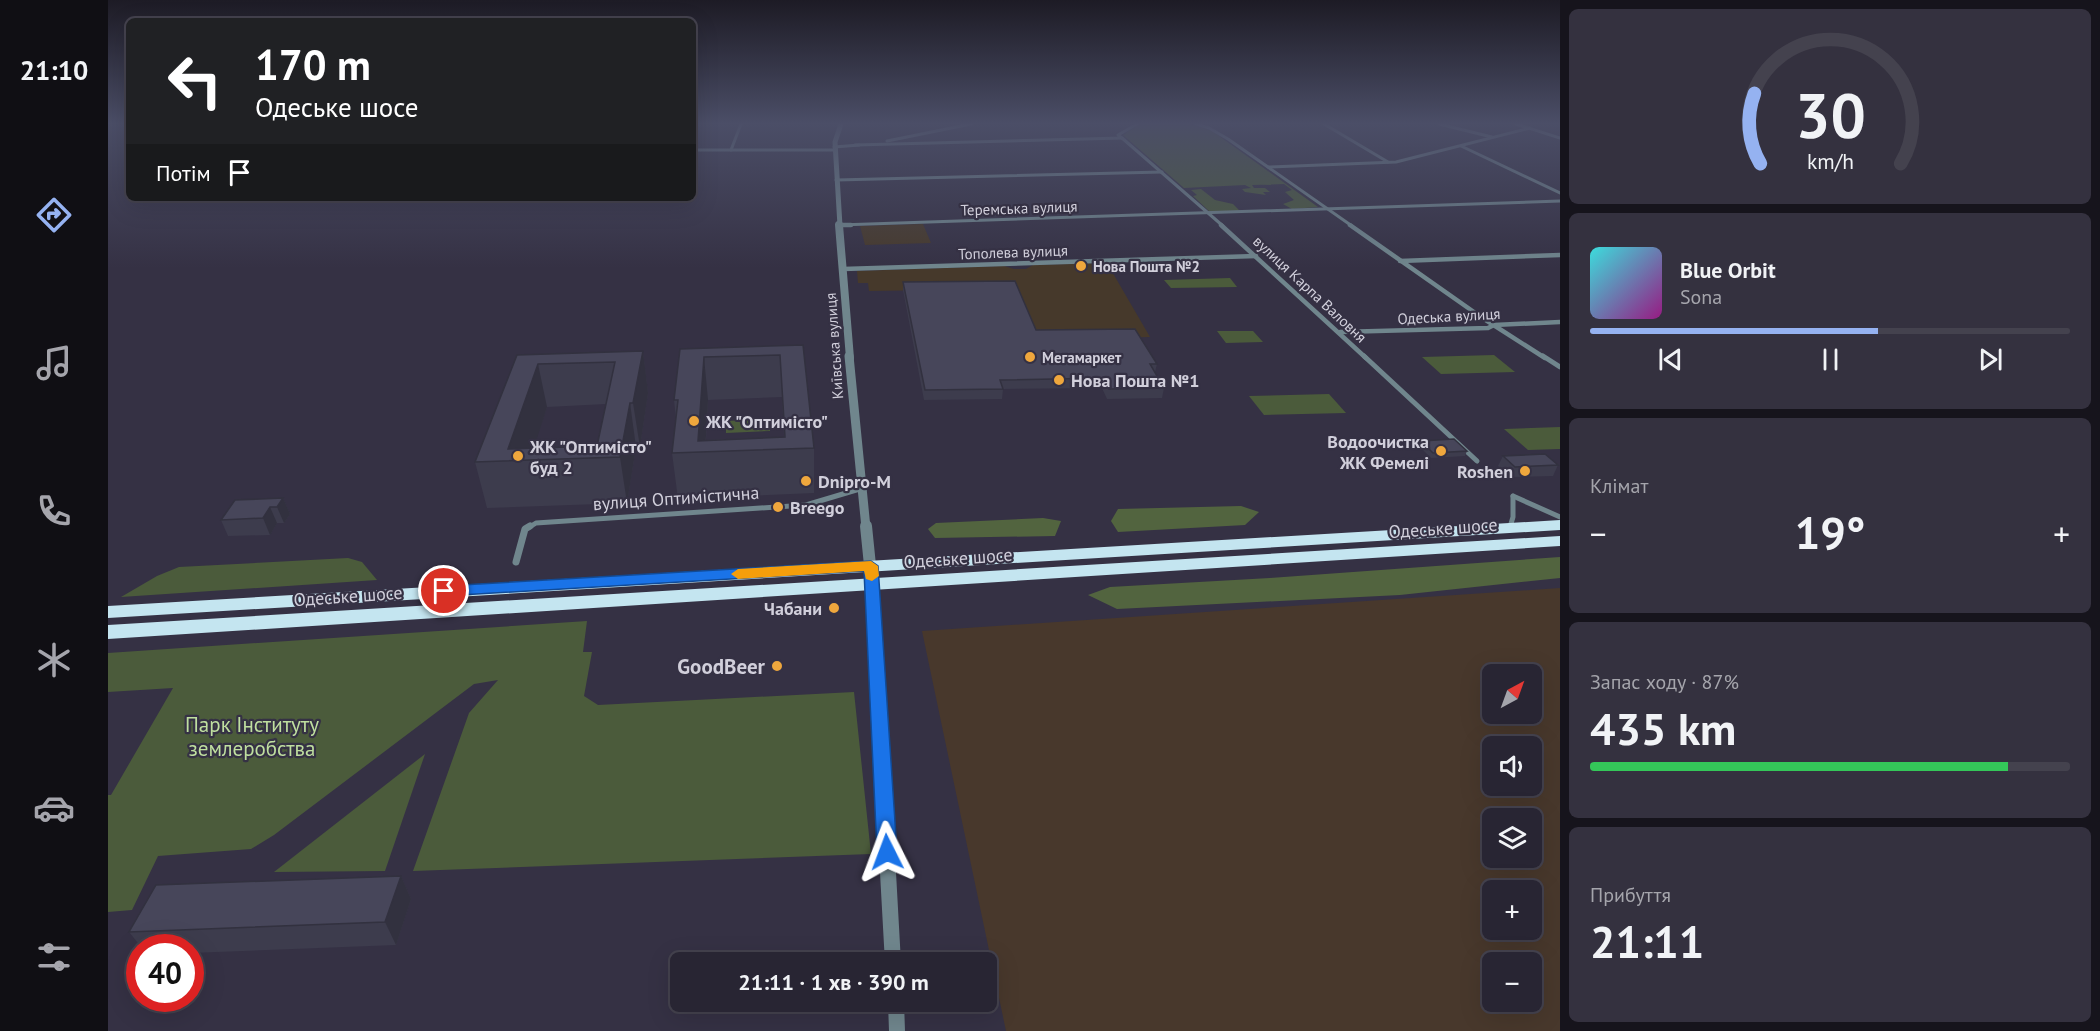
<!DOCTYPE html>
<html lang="uk">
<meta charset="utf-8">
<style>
:root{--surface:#282533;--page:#34313f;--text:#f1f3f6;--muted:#a5a5ac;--line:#44424e;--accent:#95b2f1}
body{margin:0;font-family:"PT Sans",sans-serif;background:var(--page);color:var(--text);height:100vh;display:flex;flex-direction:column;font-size:22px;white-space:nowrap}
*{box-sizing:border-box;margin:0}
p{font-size:20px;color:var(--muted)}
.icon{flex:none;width:33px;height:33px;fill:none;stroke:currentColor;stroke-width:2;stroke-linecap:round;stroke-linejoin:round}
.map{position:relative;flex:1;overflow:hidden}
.side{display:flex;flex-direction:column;gap:9px;padding:9px;background:#16141c;width:540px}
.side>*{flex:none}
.hud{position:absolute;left:18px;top:18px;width:570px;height:183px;border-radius:9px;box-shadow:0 6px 24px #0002,0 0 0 2px var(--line);background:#202124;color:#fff;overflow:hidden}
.needle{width:39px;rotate:41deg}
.fabs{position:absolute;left:1374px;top:664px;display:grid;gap:12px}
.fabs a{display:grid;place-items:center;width:60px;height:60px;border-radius:9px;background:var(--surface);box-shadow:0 6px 24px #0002,0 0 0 2px var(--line);font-size:30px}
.speed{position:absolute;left:18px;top:934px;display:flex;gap:12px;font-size:30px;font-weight:700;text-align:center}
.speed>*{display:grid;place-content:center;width:78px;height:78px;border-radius:50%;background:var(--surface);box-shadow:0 6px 24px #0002,0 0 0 2px var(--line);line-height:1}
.speed .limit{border:9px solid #d22;background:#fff;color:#111}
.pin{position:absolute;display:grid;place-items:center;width:51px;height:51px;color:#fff;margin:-26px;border:3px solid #fff;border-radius:50%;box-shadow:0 2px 6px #0007}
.me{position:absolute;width:66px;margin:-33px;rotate:357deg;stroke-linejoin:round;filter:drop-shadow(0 0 4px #0008)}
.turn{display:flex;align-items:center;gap:21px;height:126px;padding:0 30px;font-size:27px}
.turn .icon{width:78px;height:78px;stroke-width:2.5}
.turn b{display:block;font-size:42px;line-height:51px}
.then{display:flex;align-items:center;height:57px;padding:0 30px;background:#0003;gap:12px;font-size:22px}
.big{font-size:45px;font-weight:800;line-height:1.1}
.side .card{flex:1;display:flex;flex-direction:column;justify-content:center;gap:9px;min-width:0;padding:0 21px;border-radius:9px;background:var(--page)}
.side .dial{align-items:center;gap:0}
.dial svg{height:156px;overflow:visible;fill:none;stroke:var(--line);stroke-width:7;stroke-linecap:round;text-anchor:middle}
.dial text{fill:var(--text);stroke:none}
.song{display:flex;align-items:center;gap:18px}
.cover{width:72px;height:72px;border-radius:9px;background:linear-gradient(135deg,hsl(180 70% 55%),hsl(310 70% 35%))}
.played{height:6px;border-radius:3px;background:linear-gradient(90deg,var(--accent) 60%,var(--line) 60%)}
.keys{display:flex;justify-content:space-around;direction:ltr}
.heat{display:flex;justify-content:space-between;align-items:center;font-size:33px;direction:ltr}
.charge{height:9px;border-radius:4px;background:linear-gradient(90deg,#34c759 87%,var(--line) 0)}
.trip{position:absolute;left:562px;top:952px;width:327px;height:60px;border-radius:9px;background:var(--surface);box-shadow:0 6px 24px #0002,0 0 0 2px var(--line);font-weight:800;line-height:60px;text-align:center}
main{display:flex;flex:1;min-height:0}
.menu{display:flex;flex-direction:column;width:108px;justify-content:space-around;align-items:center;background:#100f14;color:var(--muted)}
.menu .icon{width:42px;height:42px}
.menu .active{color:var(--accent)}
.menu b{font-size:27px;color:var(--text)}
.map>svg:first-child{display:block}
.commercial{fill:#46392b}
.industrial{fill:#48382c;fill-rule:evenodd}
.green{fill:#4b5b3b}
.forest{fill:#52643f}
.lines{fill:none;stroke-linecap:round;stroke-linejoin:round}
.minor-far3{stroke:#70868d;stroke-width:3}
.minor-far2{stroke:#70868d;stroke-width:4.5}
.minor-far1{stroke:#70868d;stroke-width:5}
.minor{stroke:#70868d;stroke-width:7}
.tertiary-far4{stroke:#70868d;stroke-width:5}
.tertiary-far3{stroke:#70868d;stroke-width:8}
.tertiary-far2{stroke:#70868d;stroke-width:9}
.tertiary-far1{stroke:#70868d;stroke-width:12}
.tertiary{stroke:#70868d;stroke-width:16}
.trunk{fill:#c4e5f0;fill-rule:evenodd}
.wall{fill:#3d3c4d;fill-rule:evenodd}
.shaded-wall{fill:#32313f}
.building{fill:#47465a;stroke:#32313f;stroke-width:1.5;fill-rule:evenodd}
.route{fill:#1a73e8;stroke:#114b97;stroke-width:1.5}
.slow{fill:#f59e0b}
.poi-dot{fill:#efa73d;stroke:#353144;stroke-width:2}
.labels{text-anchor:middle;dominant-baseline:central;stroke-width:4.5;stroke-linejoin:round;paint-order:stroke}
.far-street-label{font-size:15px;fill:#d1cfdb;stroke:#353144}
.far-poi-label{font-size:15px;font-weight:bold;fill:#d1cfdb;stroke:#353144;text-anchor:start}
.poi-label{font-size:18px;font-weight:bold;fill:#d1cfdb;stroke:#353144;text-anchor:start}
.street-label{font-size:18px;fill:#d1cfdb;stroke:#353144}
.near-poi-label{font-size:21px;font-weight:bold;fill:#d1cfdb;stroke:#353144;text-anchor:end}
.near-park-label{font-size:21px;fill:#bfdf9f;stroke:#353144}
</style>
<main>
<nav class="menu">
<b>21:10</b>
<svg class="icon active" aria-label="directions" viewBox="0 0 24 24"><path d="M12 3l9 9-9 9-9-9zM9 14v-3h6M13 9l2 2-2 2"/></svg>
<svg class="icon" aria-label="music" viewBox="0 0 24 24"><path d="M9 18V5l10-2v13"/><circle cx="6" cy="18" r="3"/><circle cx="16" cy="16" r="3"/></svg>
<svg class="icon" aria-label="phone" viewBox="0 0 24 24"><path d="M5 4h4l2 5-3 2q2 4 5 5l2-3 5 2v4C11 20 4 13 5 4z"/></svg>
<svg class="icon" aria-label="climate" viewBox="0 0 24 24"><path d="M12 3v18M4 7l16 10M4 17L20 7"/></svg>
<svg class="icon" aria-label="car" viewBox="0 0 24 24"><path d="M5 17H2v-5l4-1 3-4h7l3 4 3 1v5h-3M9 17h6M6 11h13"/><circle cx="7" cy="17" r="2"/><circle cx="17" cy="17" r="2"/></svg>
<svg class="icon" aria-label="filters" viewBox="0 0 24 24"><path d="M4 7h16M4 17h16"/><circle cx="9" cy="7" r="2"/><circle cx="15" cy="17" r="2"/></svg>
</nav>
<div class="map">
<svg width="1452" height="1031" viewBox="0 0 1452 1031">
<rect width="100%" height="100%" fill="#353144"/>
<g class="commercial">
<path d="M 815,224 L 823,243 L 757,245 L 752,226 Z"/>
<path d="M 999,263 L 1042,337 L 927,340 L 906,289 L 761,291 L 760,283 L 750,283 L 749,271 L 896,266 L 906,269 L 918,269 L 925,265 Z"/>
</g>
<path class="industrial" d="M 1452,588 L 1452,1031 L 898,1031 L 814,631 ZM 1384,675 L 1424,675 L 1424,714 L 1384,714 ZM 1384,747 L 1424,747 L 1424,786 L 1384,786 ZM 1384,819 L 1424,819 L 1424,858 L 1384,858 ZM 1384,891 L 1424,891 L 1424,930 L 1384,930 ZM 1384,963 L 1424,963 L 1424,1002 L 1384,1002 Z"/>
<g class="green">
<path d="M 1032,124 L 1082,124 L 1104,131 L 1210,207 L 1184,209 L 1175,204 L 1186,200 L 1177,192 L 1184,190 L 1176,184 L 1144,185 L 1146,188 L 1157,188 L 1162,192 L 1155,192 L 1158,195 L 1137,192 L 1134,189 L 1143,188 L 1137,185 L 1076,188 L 1015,135 Z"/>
<path d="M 1093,189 L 1107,200 L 1125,204 L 1132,211 L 1101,211 L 1085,196 L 1089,195 L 1083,190 Z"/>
<path d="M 1122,278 L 1129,287 L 1063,288 L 1056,280 Z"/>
<path d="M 1109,331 L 1145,331 L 1155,342 L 1118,343 Z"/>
<path d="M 1386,355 L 1407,372 L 1333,374 L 1314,357 Z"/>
<path d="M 1221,394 L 1238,413 L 1156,415 L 1141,396 Z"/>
<path d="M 661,419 L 662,431 L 618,433 L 618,421 Z"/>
<path d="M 1452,427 L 1452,449 L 1420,450 L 1396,429 Z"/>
<path d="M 240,558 L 254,562 L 269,580 L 13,597 L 49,576 L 71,567 Z"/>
<path d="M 479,621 L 475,652 L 484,652 L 476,696 L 490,705 L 746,692 L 763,854 L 305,871 L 361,713 L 390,680 L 366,684 L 166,835 L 143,849 L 50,856 L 24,910 L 0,912 L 0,795 L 3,795 L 65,688 L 0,692 L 0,653 Z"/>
<path d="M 317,754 L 277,871 L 166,872 Z"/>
</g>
<g class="forest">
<path d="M 1133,506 L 1151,512 L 1137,525 L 1010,532 L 1003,521 L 1010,509 Z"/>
<path d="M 935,518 L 953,521 L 947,536 L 827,538 L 820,529 L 828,523 Z"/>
<path d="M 1452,557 L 1452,578 L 1292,595 L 1009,609 L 980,595 L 1002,587 L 1162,578 Z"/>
</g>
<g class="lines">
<g class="minor-far3">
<path d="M 1088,124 L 1101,128 L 1120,139 L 1244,226"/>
<path d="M 1216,124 L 1280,162"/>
<path d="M 1331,124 L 1384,137"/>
<path d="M 1408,124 L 1452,138"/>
<path d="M 1014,138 L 1115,226"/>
<path d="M 779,141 L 863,124"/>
<path d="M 747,145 L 1014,138 L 1010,135 L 1029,124"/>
<path d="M 1353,146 L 1452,193"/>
<path d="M 726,147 L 751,145"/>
<path d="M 585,150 L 727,150"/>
<path d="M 623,150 L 633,124"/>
<path d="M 1160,167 L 1288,162 L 1422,128"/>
<path d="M 728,180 L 1054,172"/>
<path d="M 731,225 L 1452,201"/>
</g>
<g class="minor-far2">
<path d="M 731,225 L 743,225"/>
<path d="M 1113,225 L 1258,358"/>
<path d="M 1242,225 L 1373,317 L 1437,358"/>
<path d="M 1292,261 L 1452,255"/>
<path d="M 735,269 L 1148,256"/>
<path d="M 1232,332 L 1380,328 L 1386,325 L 1452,322"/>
</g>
<g class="minor-far1">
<path d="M 1256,356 L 1369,461"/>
<path d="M 1435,356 L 1452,367"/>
<path d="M 1405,496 L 1452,517"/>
<path d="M 1402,527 L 1405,517 L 1405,496"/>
<path d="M 420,528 L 428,523 L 698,505 L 755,488"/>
</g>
<path class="minor" d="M 408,562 L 417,529 L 422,526"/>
<path class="tertiary-far4" d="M 732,226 L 727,142 L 733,124"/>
<path class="tertiary-far3" d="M 731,225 L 742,358"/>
<path class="tertiary-far2" d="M 741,356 L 758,528"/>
<path class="tertiary-far1" d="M 758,526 L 764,585 L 773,747"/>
<g class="tertiary">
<path d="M 773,746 L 785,963"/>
<path d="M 788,1002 L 789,1031"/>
</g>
<g class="trunk">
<path d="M 1452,520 L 1452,530 L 0,618 L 0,606 Z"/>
<path d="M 1452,536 L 1452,546 L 0,639 L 0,625 Z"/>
</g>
</g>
<g class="wall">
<path d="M 795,282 L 928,330 L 1049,364 L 1047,372 L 1056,388 L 1054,398 L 999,399 L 994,388 L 895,389 L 894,399 L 816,400 L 795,290 Z"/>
<path d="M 695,345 L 706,448 L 706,493 L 570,499 L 564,453 L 568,418 L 566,400 L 572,349 ZM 674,397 L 676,437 L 598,440 L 600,400 Z"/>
<path d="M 535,351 L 540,393 L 532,447 L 528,447 L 519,503 L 379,508 L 367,462 L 409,355 ZM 498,404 L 489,446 L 425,448 L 439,407 Z"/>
<path d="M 1313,441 L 1359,451 L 1357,456 L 1323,458 L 1311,446 Z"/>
<path d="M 1395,456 L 1450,465 L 1445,476 L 1402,477 L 1390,466 Z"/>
<path d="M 175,498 L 182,514 L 176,523 L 169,523 L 162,535 L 120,536 L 113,520 Z"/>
<path d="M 293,876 L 303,899 L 288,945 L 82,953 L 82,948 L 34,948 L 21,932 Z"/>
</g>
<g class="shaded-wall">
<path d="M 535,351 L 540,393 L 532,447 L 525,403 Z"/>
<path d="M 596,357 L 600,400 L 597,452 L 590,441 Z"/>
<path d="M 430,364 L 439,407 L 422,460 L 400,449 Z"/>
<path d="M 522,403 L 528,447 L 519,503 L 512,457 Z"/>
<path d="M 175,498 L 182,514 L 176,523 L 169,507 Z"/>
<path d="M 162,507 L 169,523 L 162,535 L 155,518 Z"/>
<path d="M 293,876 L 303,899 L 288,945 L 277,922 Z"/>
</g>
<g class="building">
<path d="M 907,281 L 928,330 L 1027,329 L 1049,364 L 1042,364 L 1056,388 L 1001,389 L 996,378 L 892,380 L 895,389 L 817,390 L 795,282 Z"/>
<path d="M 695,345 L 706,448 L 564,453 L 570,400 L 566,400 L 572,349 ZM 672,355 L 677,437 L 590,441 L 596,357 Z"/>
<path d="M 535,351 L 525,403 L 522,403 L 512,457 L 367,462 L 409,355 ZM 507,362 L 489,446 L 400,449 L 430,364 Z"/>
<path d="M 1346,439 L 1359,451 L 1325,453 L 1313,441 Z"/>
<path d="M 1437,454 L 1450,465 L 1407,467 L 1395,456 Z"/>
<path d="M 175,498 L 169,507 L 162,507 L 155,518 L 113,520 L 127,500 Z"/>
<path d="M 293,876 L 277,922 L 21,932 L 48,885 Z"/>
</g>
<linearGradient id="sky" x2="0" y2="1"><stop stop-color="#1d1b25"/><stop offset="0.46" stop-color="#4b4e67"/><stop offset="1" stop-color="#4b4e67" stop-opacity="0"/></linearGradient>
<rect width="1452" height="268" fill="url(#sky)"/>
<path class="route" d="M 763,561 L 770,566 L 789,852 L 786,859 L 779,861 L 772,859 L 769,852 L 756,571 L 336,596 L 328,591 L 336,586 Z"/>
<path class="slow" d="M 763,561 L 770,566 L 771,576 L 764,581 L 758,579 L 756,571 L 630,579 L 623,574 L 630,569 Z"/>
<g class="poi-dot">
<circle cx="973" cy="266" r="6"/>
<circle cx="922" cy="357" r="6"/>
<circle cx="951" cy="380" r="6"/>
<circle cx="586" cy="421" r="6"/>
<circle cx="1333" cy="451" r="6"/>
<circle cx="410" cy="456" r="6"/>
<circle cx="1417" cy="471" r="6"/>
<circle cx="698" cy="481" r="6"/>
<circle cx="670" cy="507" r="6"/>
<circle cx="726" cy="608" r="6"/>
<circle cx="669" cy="666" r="6"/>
</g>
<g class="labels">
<g class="far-street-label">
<text transform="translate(911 208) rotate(-2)">Теремська вулиця</text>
<text transform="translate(905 252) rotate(-2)">Тополева вулиця</text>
<text transform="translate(1202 289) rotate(43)">вулиця Карпа Валовня</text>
<text transform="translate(1341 316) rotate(-3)">Одеська вулиця</text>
<text transform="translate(726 346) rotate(-94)">Київська вулиця</text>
</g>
<g class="far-poi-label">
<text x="985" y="266">Нова Пошта №2</text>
<text x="934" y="357">Мегамаркет</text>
</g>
<g class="poi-label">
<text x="963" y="380">Нова Пошта №1</text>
<text x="598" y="421">ЖК "Оптимісто"</text>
<text x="1321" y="441" text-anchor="end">Водоочистка<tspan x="1321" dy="21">ЖК Фемелі</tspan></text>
<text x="422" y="446">ЖК "Оптимісто"<tspan x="422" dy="21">буд 2</tspan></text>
<text x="1405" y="471" text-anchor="end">Roshen</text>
<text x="710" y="481">Dnipro-M</text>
<text x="682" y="507">Breego</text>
<text x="714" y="608" text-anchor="end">Чабани</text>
</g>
<g class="street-label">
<text transform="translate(568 498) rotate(-4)">вулиця Оптимістична</text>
<text transform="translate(1335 528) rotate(-4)">Одеське шосе</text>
<text transform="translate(850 558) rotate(-4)">Одеське шосе</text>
<text transform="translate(240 596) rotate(-4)">Одеське шосе</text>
</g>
<g class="near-poi-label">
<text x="657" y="666">GoodBeer</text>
</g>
<g class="near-park-label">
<text x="144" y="724">Парк Інституту<tspan x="144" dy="24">землеробства</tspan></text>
</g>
</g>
</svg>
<div class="fabs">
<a><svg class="needle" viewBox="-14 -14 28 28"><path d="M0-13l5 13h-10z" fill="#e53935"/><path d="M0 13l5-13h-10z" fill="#a5a5ac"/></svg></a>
<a><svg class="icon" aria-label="sound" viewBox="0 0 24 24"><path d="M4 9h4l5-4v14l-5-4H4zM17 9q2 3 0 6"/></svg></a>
<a><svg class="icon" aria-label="layers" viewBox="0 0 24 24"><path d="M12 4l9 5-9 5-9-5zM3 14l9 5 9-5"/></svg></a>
<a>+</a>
<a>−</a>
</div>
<div class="speed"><div class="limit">40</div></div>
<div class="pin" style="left:336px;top:591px;background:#d93025"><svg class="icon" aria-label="arrive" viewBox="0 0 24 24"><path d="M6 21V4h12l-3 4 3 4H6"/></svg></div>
<svg class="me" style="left:779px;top:852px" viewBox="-20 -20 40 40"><path d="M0-17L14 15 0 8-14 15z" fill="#1a73e8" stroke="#fff" stroke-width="4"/></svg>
<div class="trip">21:11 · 1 хв · 390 m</div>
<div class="hud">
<div class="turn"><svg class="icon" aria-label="left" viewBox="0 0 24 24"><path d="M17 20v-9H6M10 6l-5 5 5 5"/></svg><div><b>170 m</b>Одеське шосе</div></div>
<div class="then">Потім<svg class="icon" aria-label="arrive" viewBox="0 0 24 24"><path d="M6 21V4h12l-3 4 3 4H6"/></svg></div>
</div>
</div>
<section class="side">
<div class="card dial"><svg viewBox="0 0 100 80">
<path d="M14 69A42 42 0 1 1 86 69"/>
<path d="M14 69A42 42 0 0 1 11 33" stroke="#95b2f1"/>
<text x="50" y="56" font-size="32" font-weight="700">30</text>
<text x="50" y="72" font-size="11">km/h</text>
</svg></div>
<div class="card">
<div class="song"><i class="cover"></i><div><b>Blue Orbit</b><p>Sona</p></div></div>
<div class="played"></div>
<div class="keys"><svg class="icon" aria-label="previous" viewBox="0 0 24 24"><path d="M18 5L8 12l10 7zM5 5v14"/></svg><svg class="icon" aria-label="pause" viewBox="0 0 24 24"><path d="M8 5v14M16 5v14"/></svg><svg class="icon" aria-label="next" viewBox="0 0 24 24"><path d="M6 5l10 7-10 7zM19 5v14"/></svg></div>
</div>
<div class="card"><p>Клімат</p>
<div class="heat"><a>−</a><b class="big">19°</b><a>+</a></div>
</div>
<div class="card"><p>Запас ходу · 87%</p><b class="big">435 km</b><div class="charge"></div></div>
<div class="card"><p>Прибуття</p><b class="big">21:11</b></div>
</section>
</main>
